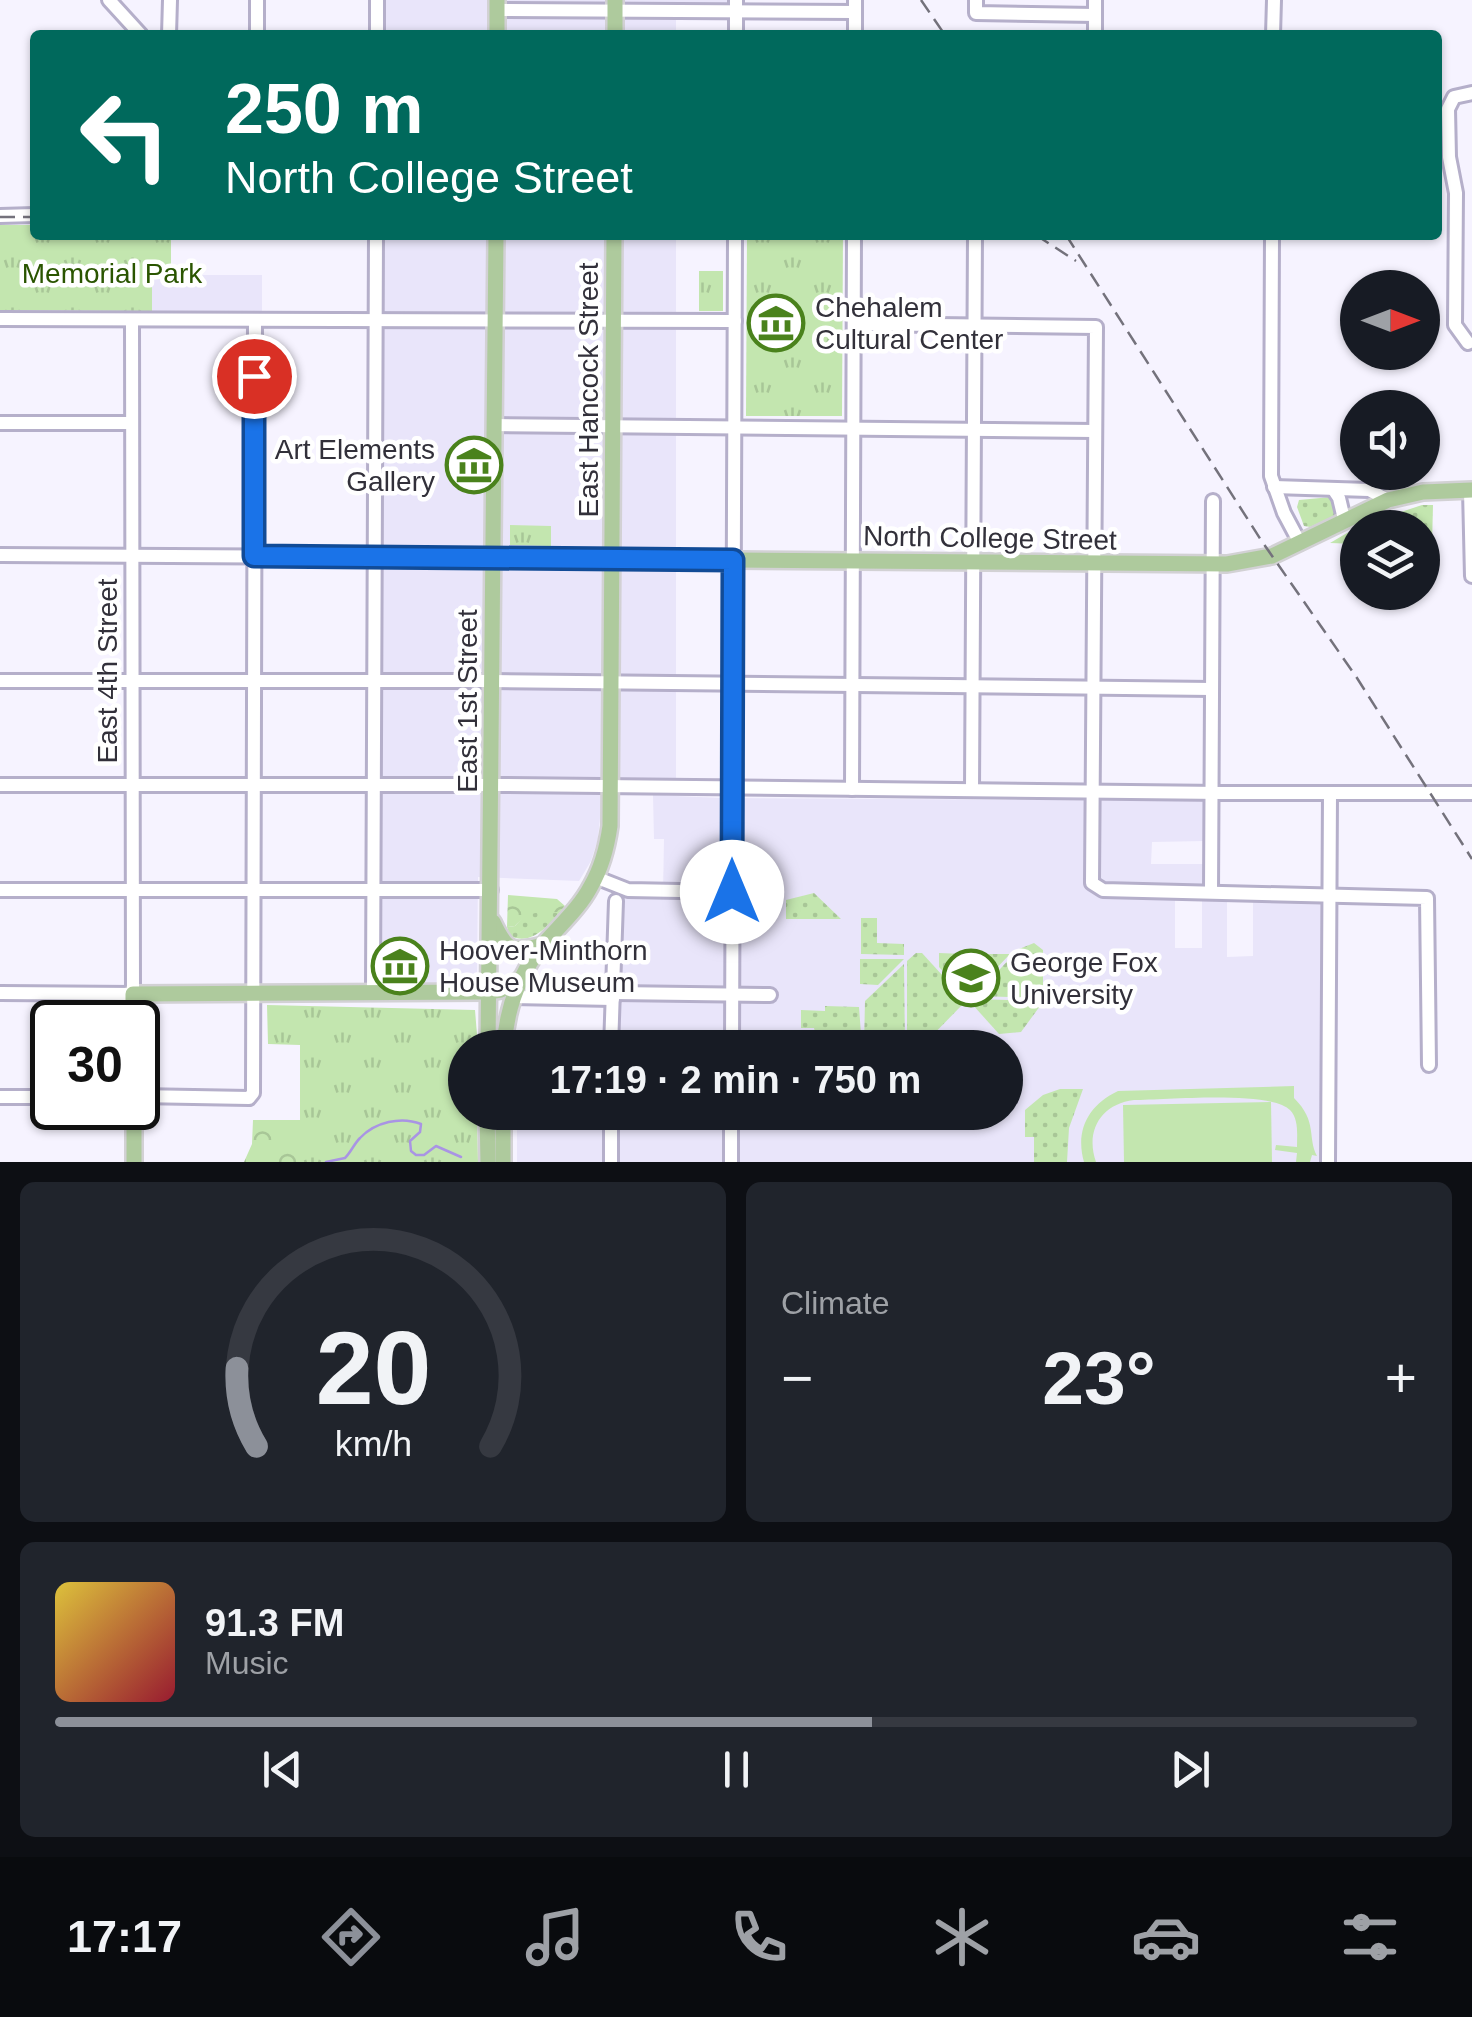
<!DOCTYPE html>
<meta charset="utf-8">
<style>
:root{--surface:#171b24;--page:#20242c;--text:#f1f3f6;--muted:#9ea1a6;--line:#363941;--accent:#8c9099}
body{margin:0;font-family:Arial,sans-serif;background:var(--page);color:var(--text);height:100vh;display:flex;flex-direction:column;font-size:38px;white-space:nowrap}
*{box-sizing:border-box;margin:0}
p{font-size:32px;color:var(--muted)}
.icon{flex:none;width:55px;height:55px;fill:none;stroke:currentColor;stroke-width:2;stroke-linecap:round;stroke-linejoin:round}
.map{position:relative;height:1162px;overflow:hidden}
.panel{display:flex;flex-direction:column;gap:20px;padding:20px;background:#0d0f14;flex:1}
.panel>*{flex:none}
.hud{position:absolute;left:30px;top:30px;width:1412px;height:210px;border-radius:10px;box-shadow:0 2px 8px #0004;background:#00695c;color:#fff;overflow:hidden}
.needle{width:65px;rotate:90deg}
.fabs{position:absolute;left:1340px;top:270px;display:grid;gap:20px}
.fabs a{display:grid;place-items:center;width:100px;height:100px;border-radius:50%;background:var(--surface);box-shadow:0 2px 8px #0004;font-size:50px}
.speed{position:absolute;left:30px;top:1000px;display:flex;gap:20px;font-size:50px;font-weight:700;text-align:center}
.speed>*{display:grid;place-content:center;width:130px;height:130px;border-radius:50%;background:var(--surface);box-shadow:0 2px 8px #0004;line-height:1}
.speed .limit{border:5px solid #111;border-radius:15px;background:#fff;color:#111}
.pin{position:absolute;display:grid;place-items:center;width:85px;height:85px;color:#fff;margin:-42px;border:5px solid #fff;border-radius:50%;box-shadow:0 2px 10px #0007}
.me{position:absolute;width:110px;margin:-55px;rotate:0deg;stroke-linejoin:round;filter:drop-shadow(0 0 8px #0008)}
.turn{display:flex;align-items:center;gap:35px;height:210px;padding:0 30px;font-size:45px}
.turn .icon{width:130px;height:130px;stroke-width:2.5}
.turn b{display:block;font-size:70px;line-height:85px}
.big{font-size:75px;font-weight:600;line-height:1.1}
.panel .tile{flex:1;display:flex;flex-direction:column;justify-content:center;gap:15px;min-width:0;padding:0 35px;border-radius:15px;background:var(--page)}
.panel .dial{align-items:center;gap:0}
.dial svg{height:260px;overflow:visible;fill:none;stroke:var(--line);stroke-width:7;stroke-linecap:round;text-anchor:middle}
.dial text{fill:var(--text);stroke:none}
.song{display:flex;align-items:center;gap:30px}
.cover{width:120px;height:120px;border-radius:15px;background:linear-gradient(135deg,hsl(50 70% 55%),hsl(350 70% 35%))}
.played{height:10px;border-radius:5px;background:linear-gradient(90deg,var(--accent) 60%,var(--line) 60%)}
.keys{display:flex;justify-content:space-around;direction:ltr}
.heat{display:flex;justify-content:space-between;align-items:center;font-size:55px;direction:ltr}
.panel .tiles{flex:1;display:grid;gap:20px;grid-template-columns:1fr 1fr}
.tile:last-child{grid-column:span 2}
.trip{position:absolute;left:448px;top:1030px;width:575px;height:100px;border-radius:50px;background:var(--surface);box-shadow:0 2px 8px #0004;font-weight:600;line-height:100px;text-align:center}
.menu{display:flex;height:160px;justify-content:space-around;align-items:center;background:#090b0e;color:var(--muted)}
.menu .icon{width:70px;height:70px}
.menu .current{color:var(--accent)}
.menu b{font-size:45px;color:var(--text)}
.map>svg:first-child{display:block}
.built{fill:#e9e5fa;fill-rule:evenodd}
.grass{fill:url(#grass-dots)}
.forest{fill:url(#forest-crowns)}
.park{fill:url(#park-tufts)}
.garden{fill:#c3e6af}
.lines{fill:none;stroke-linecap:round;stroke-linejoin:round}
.stream{stroke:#a994e4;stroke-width:2.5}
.minor-casing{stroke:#b5afca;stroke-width:18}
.major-casing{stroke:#d2d1d4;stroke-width:20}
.minor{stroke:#fff;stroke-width:12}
.major{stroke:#aeca9d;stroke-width:15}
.rail{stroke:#74727c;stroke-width:2.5;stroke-dasharray:15 8;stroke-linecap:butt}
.route-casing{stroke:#114b97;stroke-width:25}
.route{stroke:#1a73e8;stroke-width:18}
.labels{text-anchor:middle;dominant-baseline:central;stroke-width:9;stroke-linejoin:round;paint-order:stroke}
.park-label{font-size:28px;fill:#2a5500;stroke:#fff}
.poi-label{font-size:28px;fill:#32303a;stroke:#fff;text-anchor:start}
.street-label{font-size:28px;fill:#32303a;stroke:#fff}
</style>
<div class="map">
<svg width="1472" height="1162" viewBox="0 0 1472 1162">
<defs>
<pattern id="grass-dots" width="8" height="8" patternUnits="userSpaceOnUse" patternTransform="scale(2.5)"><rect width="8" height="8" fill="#c3e6af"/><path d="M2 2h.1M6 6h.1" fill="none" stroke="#a8c697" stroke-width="1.8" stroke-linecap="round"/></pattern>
<pattern id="forest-crowns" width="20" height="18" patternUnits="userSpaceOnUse" patternTransform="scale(2.5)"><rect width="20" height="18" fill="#c3e6af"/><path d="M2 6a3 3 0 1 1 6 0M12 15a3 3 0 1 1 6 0" fill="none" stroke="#a8c697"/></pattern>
<pattern id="park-tufts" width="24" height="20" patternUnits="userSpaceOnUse" patternTransform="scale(2.5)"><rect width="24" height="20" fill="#c3e6af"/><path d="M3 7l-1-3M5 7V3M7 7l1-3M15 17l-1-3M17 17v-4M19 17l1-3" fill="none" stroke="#a8c697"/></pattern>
</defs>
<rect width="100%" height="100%" fill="#f6f3ff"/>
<g class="built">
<path d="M 384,0 L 736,0 L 736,12 L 676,11 L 676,35 L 383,35 Z"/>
<path d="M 381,235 L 676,235 L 676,787 L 626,786 L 602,797 L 598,839 L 591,861 L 579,881 L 478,877 L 477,972 L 467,981 L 436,992 L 373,992 Z"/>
<rect x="152" y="275" width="110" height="36"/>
<path d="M 653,795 L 722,798 L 1204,801 L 1205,841 L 1152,842 L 1151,864 L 1205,864 L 1205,899 L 1227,899 L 1227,957 L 1253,956 L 1253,900 L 1319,901 L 1322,904 L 1322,1162 L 517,1162 L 517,1113 L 1005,1112 L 1005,1048 L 517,1047 L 518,1038 L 617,1039 L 621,897 L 663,895 L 664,839 L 654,839 ZM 1175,900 L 1202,900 L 1202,948 L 1175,948 Z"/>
</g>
<g class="grass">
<path d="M 1331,497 L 1338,514 L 1310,527 L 1304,526 L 1297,507 L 1299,500 Z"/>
<path d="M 1422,505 L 1433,505 L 1432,545 L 1423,544 L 1422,528 L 1358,528 L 1357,544 L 1330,543 L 1359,526 Z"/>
<path d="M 814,893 L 841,919 L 786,919 L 786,900 Z"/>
<path d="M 532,912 L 560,912 C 547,927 531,946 510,936 L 507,927 L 515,926 L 524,916 Z"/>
<path d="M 861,918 L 877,918 L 877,943 L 904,944 L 904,955 L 861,954 Z"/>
<path d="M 1034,943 L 1043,950 L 1043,998 L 975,996 L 1014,954 L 1016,956 L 1019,949 Z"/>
<path d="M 916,953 L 922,953 L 963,998 L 964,1003 L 921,1047 L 907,1047 L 907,961 Z"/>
<path d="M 939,953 L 964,954 L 967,962 L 965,995 L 939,967 Z"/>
<path d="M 977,954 L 1010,954 L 974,992 L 974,961 L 977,961 Z"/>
<path d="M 860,959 L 904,959 L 878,985 L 860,984 Z"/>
<path d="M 904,964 L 905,1047 L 864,1047 L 865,1001 Z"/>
<path d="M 972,999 L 1042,1001 L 1043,1002 L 1021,1032 L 999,1034 L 972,1004 Z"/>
<path d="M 825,1006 L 859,1007 L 862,1047 L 855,1047 L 858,1038 L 854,1033 L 815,1032 L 814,1028 L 801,1028 L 801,1010 L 825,1011 Z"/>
<path d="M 1060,1089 L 1083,1089 L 1069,1128 L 1067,1162 L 1034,1162 L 1034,1137 L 1025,1137 L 1025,1110 L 1043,1095 Z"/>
</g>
<g class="forest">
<path d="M 508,895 L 557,899 L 565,906 L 560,912 C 540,912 529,910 515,926 L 507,927 Z"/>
<path d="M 253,1120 L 300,1120 L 300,1162 L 244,1162 L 252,1144 Z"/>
</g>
<g class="park">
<path d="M 0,225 L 35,225 L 35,235 L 171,235 L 171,275 L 152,275 L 152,311 L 0,310 Z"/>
<path d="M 747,235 L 843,235 L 842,416 L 746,416 Z"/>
<rect x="699" y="271" width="24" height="40"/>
<path d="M 510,525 L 551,526 L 551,546 L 510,545 Z"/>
<path d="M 267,1005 L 475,1010 L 478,1047 L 465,1048 L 465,1112 L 477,1113 L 478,1162 L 300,1162 L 300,1045 L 268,1044 Z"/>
</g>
<g class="garden">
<circle cx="1024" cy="977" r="15"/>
<path d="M 1294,1086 L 1294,1098 C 1318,1122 1307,1137 1317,1156 L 1312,1155 L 1310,1162 L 1296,1162 L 1297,1153 L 1275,1150 L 1276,1145 L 1297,1147 C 1297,1135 1299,1119 1290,1110 C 1270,1090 1165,1100 1134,1100 C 1101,1104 1085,1131 1096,1162 L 1084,1162 C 1075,1131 1088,1105 1118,1091 Z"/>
<path d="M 1271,1102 L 1272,1162 L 1124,1162 L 1123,1105 Z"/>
</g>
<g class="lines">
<path class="stream" d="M 326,1162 L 345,1158 C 351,1152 354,1144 360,1138 C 375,1122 401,1116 421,1124 L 420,1132 L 410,1141 L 411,1151 L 416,1155 L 424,1155 L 436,1146 L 461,1157"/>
<g class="minor-casing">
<g id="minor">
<path d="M 109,0 L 141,35"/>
<path d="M 976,0 L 976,13 L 1095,15"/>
<path d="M 497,10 L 855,12"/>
<path d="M 169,35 L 170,0"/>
<path d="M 257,35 L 257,0"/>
<path d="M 377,35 L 377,0"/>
<path d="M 736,35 L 736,0"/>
<path d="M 855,35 L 855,0"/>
<path d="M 1095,35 L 1095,0"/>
<path d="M 1273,35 L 1274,0"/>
<path d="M 0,216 L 35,215"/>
<path d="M 1272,235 L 1271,476 L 1284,513 L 1300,543"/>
<path d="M 0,319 L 735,321"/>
<path d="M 854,324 L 1096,327 L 1092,883 L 1103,890 L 1427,898 L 1429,1065"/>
<path d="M 1468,343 L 1455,325 L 1456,193 L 1449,157 L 1448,109 L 1454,97 L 1472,93"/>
<path d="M 0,423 L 132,423"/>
<path d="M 494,425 L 1095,431"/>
<path d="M 1274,487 L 1369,490 L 1388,500"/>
<path d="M 1333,489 L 1339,498 L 1344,519"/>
<path d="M 1470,490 L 1472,576"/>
<path d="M 0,555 L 493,558"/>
<path d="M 0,681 L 493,681 L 1212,689"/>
<path d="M 0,785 L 508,785 L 1222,793 L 1472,793"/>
<path d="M 852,789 L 854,235"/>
<path d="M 972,790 L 975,235"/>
<path d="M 595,877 L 628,890 L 732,892"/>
<path d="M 0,890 L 491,890"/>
<path d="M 1211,892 L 1213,501"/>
<path d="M 373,992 L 376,235"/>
<path d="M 0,993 L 133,994 L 132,320"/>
<path d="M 615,993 L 770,995"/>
<path d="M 513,997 L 613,999"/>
<path d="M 611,1048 L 616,901"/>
<path d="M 732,1048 L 735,235"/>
<path d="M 138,1096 L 249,1098 L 253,1093 L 255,320"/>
<path d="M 0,1097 L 52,1097"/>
<path d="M 611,1112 L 611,1162"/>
<path d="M 731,1162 L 731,1112"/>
<path d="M 1328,1162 L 1330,794"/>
</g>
</g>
<g class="major-casing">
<g id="major">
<path d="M 497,35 L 497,0"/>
<path d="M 615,35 L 615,0"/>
<path d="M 493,558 L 1227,564 L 1272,556 L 1388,500 L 1423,492 L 1472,490"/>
<path d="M 493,922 C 507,952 512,953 543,945"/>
<path d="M 133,1022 L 133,994 L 488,992 L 501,990 L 521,979"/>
<path d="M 488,1048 L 496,235"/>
<path d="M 504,1048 C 506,1010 518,976 542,946 C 559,926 579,909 591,886 C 602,867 607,847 610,826 L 614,235"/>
<path d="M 134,1108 L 134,1162"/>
<path d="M 487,1112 L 488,1162"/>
<path d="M 503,1162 L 503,1112"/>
</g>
</g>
<use href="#minor" class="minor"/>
<use href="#major" class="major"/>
<g class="rail">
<path d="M 921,0 L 945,35"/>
<path d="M 0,217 L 35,217"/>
<path d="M 1036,235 L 1076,261"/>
<path d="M 1066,235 L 1261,540 L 1357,678 L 1472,859"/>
</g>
</g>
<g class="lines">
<g class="route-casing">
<path id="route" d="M 254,376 L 254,556 L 733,560 L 732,892"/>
</g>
<use href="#route" class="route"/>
</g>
<defs>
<g id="museum-ring" transform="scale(2.875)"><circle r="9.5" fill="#fff" stroke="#4a821c" stroke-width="1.5"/><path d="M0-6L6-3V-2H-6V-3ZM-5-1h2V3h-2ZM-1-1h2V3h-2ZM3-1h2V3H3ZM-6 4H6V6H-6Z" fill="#4a821c"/></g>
<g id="university-ring" transform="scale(2.875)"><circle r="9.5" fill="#fff" stroke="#4a821c" stroke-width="1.5"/><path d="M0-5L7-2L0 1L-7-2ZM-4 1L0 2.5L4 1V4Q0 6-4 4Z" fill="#4a821c"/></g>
</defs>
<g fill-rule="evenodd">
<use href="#museum-ring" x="776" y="323"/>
<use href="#museum-ring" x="474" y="465"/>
<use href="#museum-ring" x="400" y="966"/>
<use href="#university-ring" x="971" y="978"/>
</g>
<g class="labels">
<g class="park-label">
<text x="112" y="273">Memorial Park</text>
</g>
<g class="poi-label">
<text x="815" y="307">Chehalem<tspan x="815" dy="32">Cultural Center</tspan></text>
<text x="435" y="449" text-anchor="end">Art Elements<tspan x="435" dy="32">Gallery</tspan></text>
<text x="439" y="950">Hoover-Minthorn<tspan x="439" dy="32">House Museum</tspan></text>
<text x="1010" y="962">George Fox<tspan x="1010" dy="32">University</tspan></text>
</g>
<g class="street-label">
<text transform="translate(588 390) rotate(-90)">East Hancock Street</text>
<text transform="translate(990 538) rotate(1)">North College Street</text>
<text transform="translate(107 671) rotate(-90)">East 4th Street</text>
<text transform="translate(467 701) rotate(-90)">East 1st Street</text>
</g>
</g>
</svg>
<div class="fabs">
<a><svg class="needle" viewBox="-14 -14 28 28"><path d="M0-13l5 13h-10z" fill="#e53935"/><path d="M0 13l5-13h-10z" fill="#9ea1a6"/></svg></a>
<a><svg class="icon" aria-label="sound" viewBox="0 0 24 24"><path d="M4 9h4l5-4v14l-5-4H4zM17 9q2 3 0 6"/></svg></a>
<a><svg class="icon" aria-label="layers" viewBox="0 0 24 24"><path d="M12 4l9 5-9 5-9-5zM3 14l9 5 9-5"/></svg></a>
</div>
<div class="speed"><div class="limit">30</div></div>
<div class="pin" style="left:254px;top:376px;background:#d93025"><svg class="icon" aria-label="arrive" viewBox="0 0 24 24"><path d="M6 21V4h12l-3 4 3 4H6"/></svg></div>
<svg class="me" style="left:732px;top:892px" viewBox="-20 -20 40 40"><circle r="19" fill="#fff"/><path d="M0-13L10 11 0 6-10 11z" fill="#1a73e8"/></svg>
<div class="trip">17:19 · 2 min · 750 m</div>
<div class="hud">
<div class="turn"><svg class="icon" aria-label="left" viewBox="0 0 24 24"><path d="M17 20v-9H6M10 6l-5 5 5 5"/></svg><div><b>250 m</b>North College Street</div></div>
</div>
</div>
<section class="panel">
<div class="tiles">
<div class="tile dial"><svg viewBox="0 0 100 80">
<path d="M14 69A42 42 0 1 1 86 69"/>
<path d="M14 69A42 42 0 0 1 8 45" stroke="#8c9099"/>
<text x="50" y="56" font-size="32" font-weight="700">20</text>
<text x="50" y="72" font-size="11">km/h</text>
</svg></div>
<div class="tile"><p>Climate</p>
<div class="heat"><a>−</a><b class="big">23°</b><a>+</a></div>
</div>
<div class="tile">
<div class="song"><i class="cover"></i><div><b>91.3 FM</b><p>Music</p></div></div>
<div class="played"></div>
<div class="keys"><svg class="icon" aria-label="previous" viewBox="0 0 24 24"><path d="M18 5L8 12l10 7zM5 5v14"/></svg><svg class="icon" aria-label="pause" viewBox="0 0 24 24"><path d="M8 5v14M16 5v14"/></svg><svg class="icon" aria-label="next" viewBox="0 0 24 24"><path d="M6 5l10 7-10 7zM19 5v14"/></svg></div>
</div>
</div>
</section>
<nav class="menu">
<b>17:17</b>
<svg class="icon current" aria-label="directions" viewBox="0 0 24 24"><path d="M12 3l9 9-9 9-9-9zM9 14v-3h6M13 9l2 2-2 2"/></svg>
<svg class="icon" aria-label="music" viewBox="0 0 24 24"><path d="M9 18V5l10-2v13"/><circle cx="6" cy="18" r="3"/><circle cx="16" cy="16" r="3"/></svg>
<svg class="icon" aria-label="phone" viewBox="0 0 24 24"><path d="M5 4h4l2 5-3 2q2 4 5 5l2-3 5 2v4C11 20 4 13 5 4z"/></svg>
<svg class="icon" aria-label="climate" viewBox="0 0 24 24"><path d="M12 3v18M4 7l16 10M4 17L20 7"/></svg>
<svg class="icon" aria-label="car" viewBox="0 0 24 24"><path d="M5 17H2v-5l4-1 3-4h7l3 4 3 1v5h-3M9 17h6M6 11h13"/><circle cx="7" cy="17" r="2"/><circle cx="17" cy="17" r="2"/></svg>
<svg class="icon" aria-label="filters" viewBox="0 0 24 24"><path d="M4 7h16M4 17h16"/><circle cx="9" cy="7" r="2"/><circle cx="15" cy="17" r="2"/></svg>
</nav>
